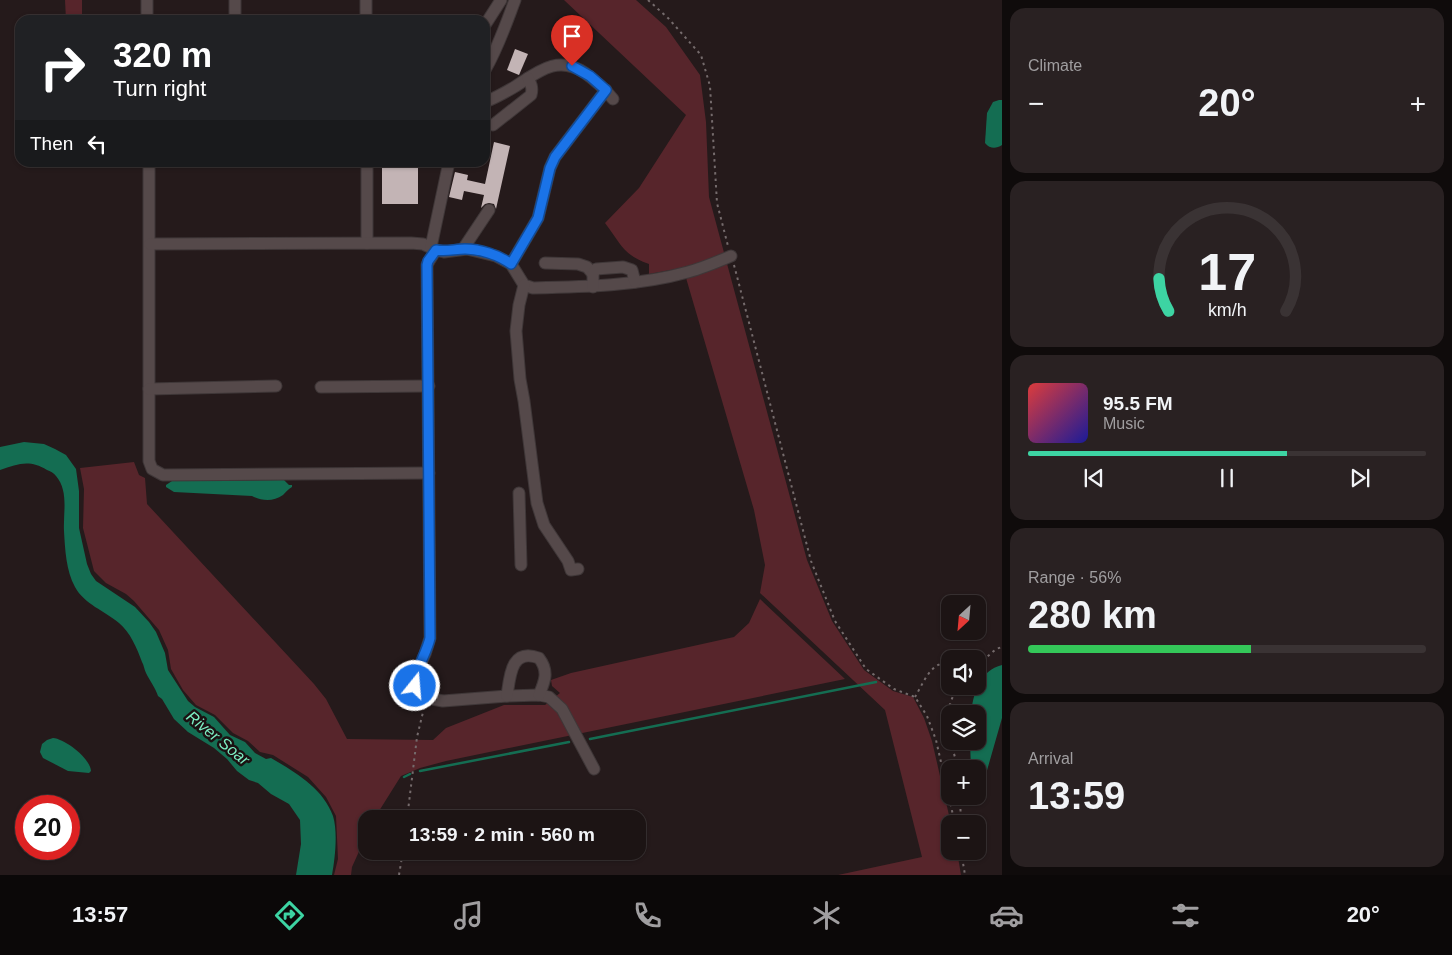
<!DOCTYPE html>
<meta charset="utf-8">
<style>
:root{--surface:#1c1414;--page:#292122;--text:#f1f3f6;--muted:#a09ea0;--line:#3a3334;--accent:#3dd4a3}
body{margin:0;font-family:Arial,sans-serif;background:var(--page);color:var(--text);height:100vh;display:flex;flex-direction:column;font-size:19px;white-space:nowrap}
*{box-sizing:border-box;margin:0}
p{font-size:16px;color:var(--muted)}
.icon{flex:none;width:28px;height:28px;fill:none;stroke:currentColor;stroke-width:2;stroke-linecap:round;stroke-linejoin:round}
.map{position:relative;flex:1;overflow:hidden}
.sheet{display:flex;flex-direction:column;gap:8px;padding:8px;background:#0f0b0b;width:450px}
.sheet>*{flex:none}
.top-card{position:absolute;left:15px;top:15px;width:475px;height:152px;border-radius:15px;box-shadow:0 1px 4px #0004,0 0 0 1px var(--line);background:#202124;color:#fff;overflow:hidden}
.needle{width:32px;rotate:206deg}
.tools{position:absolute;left:941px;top:595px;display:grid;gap:10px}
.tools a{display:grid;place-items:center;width:45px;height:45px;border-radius:10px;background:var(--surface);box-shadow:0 1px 4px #0004,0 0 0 1px var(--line);font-size:25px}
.speed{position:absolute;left:15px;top:795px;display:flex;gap:10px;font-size:25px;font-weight:700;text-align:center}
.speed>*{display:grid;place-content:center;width:65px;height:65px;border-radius:50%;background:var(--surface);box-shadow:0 1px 4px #0004,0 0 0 1px var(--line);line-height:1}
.speed .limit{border:8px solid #d22;background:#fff;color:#111}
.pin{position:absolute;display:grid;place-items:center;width:42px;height:42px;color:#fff;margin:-51px -21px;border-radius:50% 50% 50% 0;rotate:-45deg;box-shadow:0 0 5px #0007}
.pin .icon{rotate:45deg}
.me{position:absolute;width:55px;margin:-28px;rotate:17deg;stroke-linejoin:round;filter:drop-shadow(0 0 4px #0008)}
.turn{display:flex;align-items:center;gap:18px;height:105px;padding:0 15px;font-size:22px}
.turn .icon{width:65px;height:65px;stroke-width:2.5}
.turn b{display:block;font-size:35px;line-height:42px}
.then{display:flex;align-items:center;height:48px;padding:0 15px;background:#0003;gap:10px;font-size:19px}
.big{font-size:38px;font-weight:600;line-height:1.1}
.sheet .widget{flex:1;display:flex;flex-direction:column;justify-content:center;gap:8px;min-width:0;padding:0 18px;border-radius:15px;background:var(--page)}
.sheet .dial{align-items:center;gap:0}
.dial svg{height:130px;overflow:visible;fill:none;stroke:var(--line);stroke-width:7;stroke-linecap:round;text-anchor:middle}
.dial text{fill:var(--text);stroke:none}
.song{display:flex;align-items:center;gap:15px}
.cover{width:60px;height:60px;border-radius:8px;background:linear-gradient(135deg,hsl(0 70% 55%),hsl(240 70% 35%))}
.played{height:5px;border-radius:2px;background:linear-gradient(90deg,var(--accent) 65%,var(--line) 65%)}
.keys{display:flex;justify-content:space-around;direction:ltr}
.heat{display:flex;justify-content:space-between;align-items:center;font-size:28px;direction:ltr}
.charge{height:8px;border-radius:4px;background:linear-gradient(90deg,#34c759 56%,var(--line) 0)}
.trip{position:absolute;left:358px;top:810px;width:288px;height:50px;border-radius:15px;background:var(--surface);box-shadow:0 1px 4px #0004,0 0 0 1px var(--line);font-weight:600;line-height:50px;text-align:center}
.tab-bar{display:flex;height:80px;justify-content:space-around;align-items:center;background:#0b0808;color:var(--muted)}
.tab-bar .icon{width:35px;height:35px}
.tab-bar .selected{color:var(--accent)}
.tab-bar b{font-size:22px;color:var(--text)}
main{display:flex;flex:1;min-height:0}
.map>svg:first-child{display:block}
.green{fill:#57252b}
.water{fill:#146d52}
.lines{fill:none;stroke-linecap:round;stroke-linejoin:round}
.stream{stroke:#146d52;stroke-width:2.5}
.building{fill:#c3b4b5}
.minor-casing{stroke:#3f3738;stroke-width:13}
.path{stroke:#756b6c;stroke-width:2;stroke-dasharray:2.5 4;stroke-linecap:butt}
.minor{stroke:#55494a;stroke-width:11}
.route-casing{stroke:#114b97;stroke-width:12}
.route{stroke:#1a73e8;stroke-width:9}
.labels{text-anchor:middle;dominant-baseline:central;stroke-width:5;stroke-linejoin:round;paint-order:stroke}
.water-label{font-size:16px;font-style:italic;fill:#7cedc2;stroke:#1b1112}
</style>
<main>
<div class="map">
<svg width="1002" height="875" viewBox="0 0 1002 875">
<rect width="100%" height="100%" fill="#251a1b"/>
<g class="green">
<path d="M 65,0 L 82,0 L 82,20 L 66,20 Z"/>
<path d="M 564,0 L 636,0 L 666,27 L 700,75 L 706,122 L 709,197 L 807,560 L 832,621 L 864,670 L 893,691 L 913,697 L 924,718 L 932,741 L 951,824 L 950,824 L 950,851 L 957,851 L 961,875 L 838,875 L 922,857 L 885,710 L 760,593 L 765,565 L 754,510 L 684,271 L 681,268 L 649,274 L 649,264 C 623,255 621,244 605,223 L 639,188 L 686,115 Z"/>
<path d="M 134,462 L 139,475 L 145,478 L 147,504 L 314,684 L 326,699 L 347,739 L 433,740 L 446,728 L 504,705 L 545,705 L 560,693 L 552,686 L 551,680 L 571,673 L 734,637 L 749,623 L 760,599 L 845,679 L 446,761 L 420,768 L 401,776 L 374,819 L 366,819 L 366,836 L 352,867 L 351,875 L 334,875 L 338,859 L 336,816 L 326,797 L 308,777 L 273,755 L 260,752 L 248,741 L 233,733 L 215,715 L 196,705 L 183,690 L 171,669 L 168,650 L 159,630 L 134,601 L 126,594 L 106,583 L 94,571 L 83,528 L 84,489 L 80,468 Z"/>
</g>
<g class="water">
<path d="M 999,100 L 1002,100 L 1002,145 C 996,149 990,149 985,143 L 987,113 L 993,102 Z"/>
<path d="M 24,442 L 44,444 L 55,449 L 66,455 L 76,469 L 79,491 L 79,528 L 87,564 L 91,574 L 96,581 L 135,607 L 149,622 L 156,632 L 165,653 L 168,670 L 188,701 L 195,707 L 214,717 L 230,735 L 245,742 L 255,753 L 266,759 L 271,758 C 295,772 323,788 333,816 C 338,832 335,859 332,875 L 296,875 L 301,844 L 300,820 L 289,804 L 271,794 L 258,783 L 249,780 L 237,771 L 227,759 L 214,748 L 188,732 L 174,719 L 162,699 L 158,696 C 155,687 150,681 146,673 C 144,669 144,665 142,662 C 137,648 130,632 119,623 C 105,611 84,604 75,587 C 66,571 65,549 64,531 C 63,513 69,491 56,476 C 54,473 50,471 47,470 C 29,459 18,464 0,470 L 0,447 Z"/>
<path d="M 284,480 L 289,485 L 292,485 L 292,487 C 288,489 286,492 283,495 C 273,502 262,501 252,496 L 174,492 L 166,487 L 166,485 L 172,481 Z"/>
<path d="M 1002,665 L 1002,718 L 986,774 L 978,779 L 978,769 L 971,769 L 970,741 L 978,741 L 978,714 L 971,714 C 973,694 980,670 1002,665 Z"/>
<path d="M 53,738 C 65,739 90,758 91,771 L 89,773 L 68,771 L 43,758 L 40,752 L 42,744 L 47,740 Z"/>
</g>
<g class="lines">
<g class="stream">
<path d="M 590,739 L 876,682"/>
<path d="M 420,771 L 569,742"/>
<path d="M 404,777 L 410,774"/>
</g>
</g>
<g class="building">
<path d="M 515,49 L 528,54 L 519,75 L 507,70 Z"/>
<path d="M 494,142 L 510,146 L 496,209 L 494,204 L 489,203 L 485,204 L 481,208 L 484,195 L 464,191 L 462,200 L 449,197 L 455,172 L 468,175 L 467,180 L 485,184 Z"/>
<rect x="382" y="162" width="36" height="42"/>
</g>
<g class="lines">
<g class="minor-casing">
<g id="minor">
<path d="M 147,0 L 147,20"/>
<path d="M 366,0 L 366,20"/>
<path d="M 235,20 L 235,0"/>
<path d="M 485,25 L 501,0"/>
<path d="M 485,70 C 498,48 506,24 515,0"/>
<path d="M 485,102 C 495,98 506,92 516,86 C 539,71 558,55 585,73 C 596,81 605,89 613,99"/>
<path d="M 493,125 L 531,95 C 533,88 531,84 528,78"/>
<path d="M 149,162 L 149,461 L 152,469 L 163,475 L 429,473"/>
<path d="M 367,162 L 367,243"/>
<path d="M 150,244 L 411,243 L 423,244 L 436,250 L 444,252 L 467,249 L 496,256 L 511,264 L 524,285 L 533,288 C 584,287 638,286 688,272 C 703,268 717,262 731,256"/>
<path d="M 431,247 L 449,162"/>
<path d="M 463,249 L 489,210"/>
<path d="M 436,250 L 429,261 L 427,265 L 430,638 L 425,654 L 414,679 L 417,690 L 421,695 L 427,698 L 443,701 L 507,696 L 539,695 L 549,697 L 562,709 L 594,769"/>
<path d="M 545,263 L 578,264 L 587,267 L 593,274"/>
<path d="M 511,264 L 538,218 L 550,168 L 555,157 L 606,90"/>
<path d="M 524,285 L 519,305 L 516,331 L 520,379 L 524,401 L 537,503 L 544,525 L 568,561 L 571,570 L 578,569"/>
<path d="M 593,287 L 593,274 L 596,269 L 623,267 L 632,270 L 635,282"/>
<path d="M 321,387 L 429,386"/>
<path d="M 149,389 L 276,386"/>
<path d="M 519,493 L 521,565"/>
<path d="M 507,696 C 510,675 511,648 539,658 C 549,671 545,681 539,695"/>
</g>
</g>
<g class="path">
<path d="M 648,0 L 668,18 L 701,55 L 710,86 L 717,203 L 728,246"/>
<path d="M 734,265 L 811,561 L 835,621 L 866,669 L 894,689 L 915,697 L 927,716 L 936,740 L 955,824"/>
<path d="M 978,665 L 996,649 L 1002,647"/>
<path d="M 915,697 C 923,684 931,660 950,663"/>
<path d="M 958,769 C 950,735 939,720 958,686"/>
<path d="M 960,796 L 961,824"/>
<path d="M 407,819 L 417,737 L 424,708"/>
<path d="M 961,851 L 965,875"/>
<path d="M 399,875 L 403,851"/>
</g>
<use href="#minor" class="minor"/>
</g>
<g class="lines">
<g class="route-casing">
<path id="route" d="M 415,686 C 413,673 427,653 430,638 L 427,265 L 428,261 L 436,250 C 446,252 455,249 465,249 C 480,249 499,255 511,264 L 538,218 L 550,168 L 555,157 L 606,90 L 590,76 L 572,66"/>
</g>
<use href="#route" class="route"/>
</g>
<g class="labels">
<g class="water-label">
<text transform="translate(218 738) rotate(39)">River Soar</text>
</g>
</g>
</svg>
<div class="tools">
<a><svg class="needle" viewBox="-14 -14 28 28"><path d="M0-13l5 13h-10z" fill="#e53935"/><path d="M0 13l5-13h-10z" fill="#a09ea0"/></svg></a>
<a><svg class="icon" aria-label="sound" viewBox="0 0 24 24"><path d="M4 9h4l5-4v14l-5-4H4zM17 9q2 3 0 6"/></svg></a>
<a><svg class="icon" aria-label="layers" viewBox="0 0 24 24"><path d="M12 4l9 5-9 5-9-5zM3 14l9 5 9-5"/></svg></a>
<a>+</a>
<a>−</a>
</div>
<div class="speed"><div class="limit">20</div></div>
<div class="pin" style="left:572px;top:66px;background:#d93025"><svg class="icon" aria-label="arrive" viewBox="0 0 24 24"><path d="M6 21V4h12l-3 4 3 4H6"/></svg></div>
<svg class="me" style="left:415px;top:686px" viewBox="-20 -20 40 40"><circle r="17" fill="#1a73e8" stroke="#fff" stroke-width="3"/><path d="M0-11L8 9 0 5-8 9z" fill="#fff"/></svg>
<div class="trip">13:59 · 2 min · 560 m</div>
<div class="top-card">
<div class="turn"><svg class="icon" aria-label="right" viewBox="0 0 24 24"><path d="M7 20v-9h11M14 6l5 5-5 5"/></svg><div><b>320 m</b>Turn right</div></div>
<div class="then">Then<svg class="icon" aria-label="left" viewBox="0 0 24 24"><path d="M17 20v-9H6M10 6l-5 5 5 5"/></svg></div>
</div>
</div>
<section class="sheet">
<div class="widget"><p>Climate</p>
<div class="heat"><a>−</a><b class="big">20°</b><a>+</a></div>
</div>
<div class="widget dial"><svg viewBox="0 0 100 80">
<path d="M14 69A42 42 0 1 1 86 69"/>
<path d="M14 69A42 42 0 0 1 8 49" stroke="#3dd4a3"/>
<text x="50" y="56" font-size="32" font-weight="700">17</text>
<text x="50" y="72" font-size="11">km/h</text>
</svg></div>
<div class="widget">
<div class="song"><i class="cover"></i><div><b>95.5 FM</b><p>Music</p></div></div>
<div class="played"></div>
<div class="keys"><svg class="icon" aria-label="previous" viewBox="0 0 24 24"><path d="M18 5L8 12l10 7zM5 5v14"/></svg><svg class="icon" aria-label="pause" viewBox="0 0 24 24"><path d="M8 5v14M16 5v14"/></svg><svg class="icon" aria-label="next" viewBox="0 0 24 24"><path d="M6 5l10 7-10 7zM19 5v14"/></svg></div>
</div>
<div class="widget"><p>Range · 56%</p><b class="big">280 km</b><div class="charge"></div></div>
<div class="widget"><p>Arrival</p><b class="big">13:59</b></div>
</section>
</main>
<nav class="tab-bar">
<b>13:57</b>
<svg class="icon selected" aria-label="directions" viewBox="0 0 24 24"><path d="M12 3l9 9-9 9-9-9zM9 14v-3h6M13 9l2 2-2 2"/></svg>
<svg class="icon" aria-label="music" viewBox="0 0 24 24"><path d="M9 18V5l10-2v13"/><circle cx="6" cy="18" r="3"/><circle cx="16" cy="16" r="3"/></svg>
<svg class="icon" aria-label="phone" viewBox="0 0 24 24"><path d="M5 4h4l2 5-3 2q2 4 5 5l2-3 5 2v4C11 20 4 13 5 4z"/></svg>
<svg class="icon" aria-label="climate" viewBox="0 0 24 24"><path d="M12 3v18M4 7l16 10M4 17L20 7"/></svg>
<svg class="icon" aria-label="car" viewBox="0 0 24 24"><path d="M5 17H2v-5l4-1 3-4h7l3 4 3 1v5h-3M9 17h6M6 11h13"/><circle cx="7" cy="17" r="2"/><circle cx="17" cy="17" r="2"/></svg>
<svg class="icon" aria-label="filters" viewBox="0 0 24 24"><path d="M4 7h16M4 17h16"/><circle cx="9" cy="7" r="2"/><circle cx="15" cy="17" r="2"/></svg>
<b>20°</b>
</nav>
